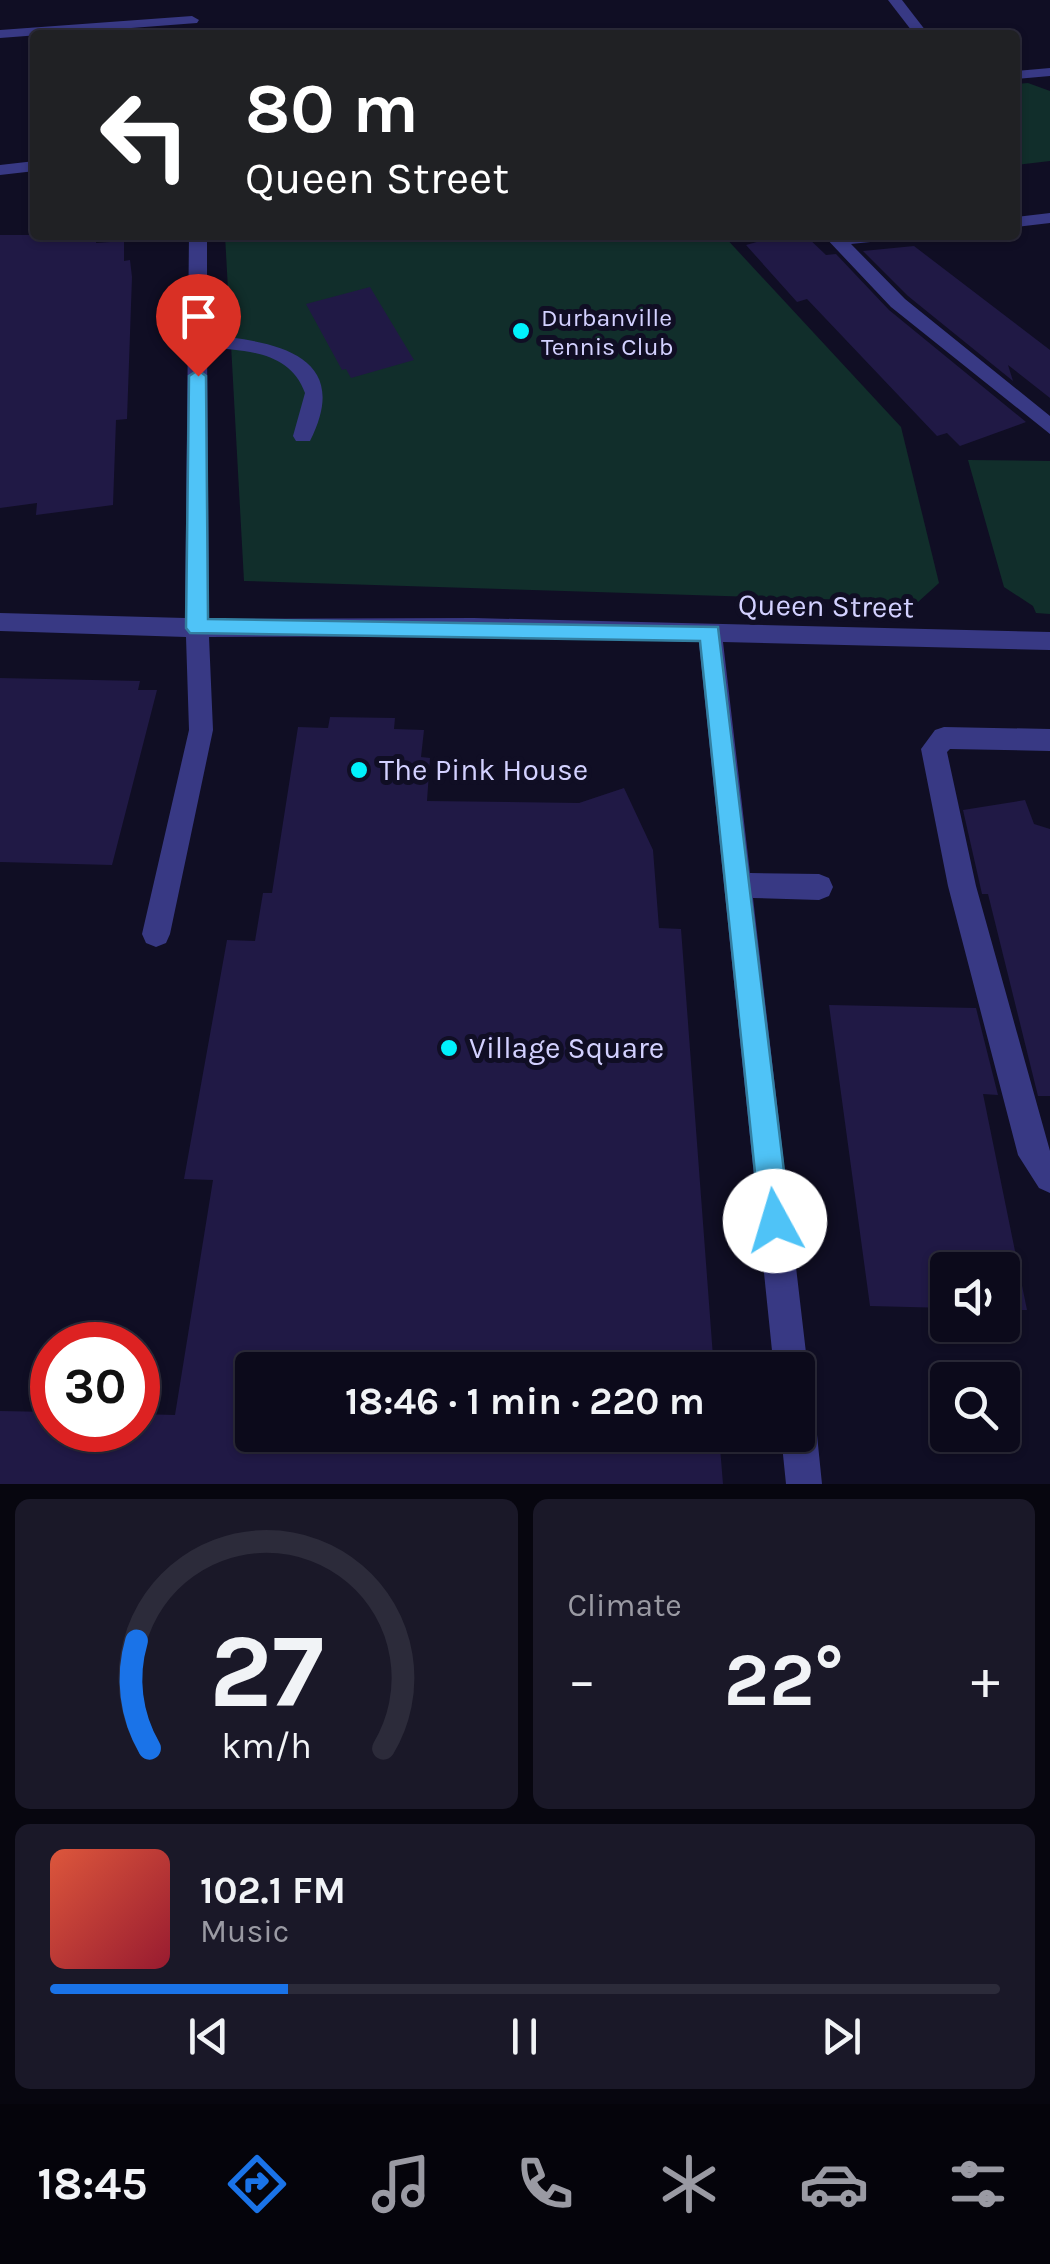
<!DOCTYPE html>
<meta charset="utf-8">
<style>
:root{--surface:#0c0a1b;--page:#1a1828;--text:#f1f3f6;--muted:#9a9aa3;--line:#2c2b3a;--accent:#1a73e8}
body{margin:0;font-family:Karla,sans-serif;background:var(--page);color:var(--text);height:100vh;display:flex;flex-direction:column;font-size:38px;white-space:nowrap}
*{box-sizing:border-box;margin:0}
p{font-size:32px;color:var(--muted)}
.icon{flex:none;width:55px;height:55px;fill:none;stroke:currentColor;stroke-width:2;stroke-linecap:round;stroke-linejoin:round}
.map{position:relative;height:1484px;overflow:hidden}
.side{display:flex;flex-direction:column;gap:15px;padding:15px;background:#07060f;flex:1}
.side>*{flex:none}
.hud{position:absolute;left:30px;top:30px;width:990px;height:210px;border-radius:10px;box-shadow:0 2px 8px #0004,0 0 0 2px var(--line);background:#202124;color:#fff;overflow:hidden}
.controls{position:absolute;left:930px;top:1252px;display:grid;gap:20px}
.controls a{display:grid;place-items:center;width:90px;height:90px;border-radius:10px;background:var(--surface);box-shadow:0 2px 8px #0004,0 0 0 2px var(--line);font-size:50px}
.speed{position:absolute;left:30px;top:1322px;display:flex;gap:20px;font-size:50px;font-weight:700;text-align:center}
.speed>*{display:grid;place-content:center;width:130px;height:130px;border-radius:50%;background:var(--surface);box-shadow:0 2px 8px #0004,0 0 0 2px var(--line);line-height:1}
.speed .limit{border:15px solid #d22;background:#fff;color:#111}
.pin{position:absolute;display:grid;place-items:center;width:85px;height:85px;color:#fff;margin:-102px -42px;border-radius:50% 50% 50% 0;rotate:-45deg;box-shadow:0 0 10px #0007}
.pin .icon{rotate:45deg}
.me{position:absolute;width:110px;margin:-55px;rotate:354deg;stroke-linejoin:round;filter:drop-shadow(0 0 8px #0008)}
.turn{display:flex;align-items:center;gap:35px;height:210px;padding:0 50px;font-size:45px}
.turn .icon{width:130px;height:130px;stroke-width:2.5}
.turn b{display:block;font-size:70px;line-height:85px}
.big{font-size:75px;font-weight:700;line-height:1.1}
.side .card{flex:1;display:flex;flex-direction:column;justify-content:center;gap:15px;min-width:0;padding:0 35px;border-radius:15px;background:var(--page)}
.side .dial{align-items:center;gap:0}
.dial svg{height:260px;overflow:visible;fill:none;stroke:var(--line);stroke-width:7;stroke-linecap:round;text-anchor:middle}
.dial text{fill:var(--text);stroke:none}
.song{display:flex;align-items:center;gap:30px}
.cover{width:120px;height:120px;border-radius:15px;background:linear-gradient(135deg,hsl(10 70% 55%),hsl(350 70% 35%))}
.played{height:10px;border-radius:5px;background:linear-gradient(90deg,var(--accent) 25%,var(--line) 25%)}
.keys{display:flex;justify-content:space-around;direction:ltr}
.heat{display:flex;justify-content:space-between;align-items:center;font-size:55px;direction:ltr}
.side .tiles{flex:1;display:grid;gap:15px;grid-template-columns:1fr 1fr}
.card:last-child{grid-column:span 2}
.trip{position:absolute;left:235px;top:1352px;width:580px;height:100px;border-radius:10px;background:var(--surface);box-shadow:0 2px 8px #0004,0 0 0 2px var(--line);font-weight:700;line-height:100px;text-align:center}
.menu{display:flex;height:160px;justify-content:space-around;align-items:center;background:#05040b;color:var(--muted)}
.menu .icon{width:70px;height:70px}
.menu .selected{color:var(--accent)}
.menu b{font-size:45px;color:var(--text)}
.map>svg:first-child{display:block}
.green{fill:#112e2b}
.building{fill:#201945}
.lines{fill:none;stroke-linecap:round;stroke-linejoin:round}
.minor{fill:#383984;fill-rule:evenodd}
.route{fill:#4fc3f7;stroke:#337fa1;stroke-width:2.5}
.poi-dot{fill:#00f1fc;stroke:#100e24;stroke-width:4}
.labels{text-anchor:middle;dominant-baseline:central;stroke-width:10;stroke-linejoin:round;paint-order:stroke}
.far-poi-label{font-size:25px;fill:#d3d1ff;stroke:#100e24;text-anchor:start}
.street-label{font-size:30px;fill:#d3d1ff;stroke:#100e24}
.poi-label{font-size:30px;fill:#d3d1ff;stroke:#100e24;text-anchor:start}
</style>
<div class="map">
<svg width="1050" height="1484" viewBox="0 0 1050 1484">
<rect width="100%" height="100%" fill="#100e24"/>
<g class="green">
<path d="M 1028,83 L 1050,91 L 1050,161 L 1015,165 L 1015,84 Z"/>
<path d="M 225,235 L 723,235 L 901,427 L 939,583 L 918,602 L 244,581 Z"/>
<path d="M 968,460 L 1050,461 L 1050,614 L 1036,613 L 1033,606 L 1004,587 Z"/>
</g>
<g class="building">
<path d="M 0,235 L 97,235 L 96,243 L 124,241 L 124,261 L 130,260 L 132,277 L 127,419 L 116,420 L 113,505 L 36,515 L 37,503 L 0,508 Z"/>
<path d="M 782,235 L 805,235 L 826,255 L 836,254 L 889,310 L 1026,422 L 960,446 L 947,433 L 937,436 L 807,299 L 797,302 L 746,245 Z"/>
<path d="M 914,246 L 1050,350 L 1050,398 L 1008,365 L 1013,381 L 908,296 L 863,251 Z"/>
<path d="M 370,287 L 414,360 L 351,378 L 346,369 L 342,370 L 306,304 Z"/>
<path d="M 0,678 L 140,681 L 138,690 L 157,690 L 112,865 L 0,862 Z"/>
<path d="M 330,717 L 395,718 L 394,729 L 424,730 L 421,757 L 430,758 L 427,801 L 579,803 L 624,788 L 653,850 L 659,928 L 681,929 L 714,1370 L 252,1370 L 252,1435 L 719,1435 L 723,1484 L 0,1484 L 0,1411 L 52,1412 L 52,1430 L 138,1430 L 138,1414 L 175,1415 L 213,1180 L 184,1179 L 227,940 L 255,941 L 263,893 L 272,893 L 298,727 L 328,728 Z"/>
<path d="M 1025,800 L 1034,824 L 1050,829 L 1050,1096 L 1038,1096 L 988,894 L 982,894 L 980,885 L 963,810 Z"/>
<path d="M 829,1005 L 976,1008 L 998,1095 L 983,1094 L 1027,1310 L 1002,1310 L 1002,1270 L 948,1270 L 948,1308 L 870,1306 Z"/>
</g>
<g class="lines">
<g class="minor">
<path d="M 888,0 L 902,0 L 929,35 L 915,35 Z"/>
<path d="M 192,16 L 199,20 L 197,23 L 0,38 L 0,30 Z"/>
<path d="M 1050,68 L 1050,76 L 1015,79 L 1015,71 Z"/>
<path d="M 35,161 L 35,171 L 0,175 L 0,165 Z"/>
<path d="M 1050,213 L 1050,223 L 1015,227 L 1015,217 Z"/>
<path d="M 189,235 L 207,235 L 207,335 C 274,341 354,354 310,441 L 296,441 L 293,436 L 305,393 C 290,351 246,351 207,347 L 209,619 L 474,618 L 1050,632 L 1050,650 L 723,642 L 750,873 L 819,874 L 829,878 L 833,887 L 829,896 L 819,900 L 753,898 L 808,1370 L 803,1382 L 798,1385 L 798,1370 L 774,1370 L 699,642 L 474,636 L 209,637 L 213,730 L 170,934 L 166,943 L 156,947 L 146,943 L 142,934 L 189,730 L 186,637 L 0,631 L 0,613 L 185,618 Z"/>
<path d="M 823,235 L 899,235 L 890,240 L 851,244 L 905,299 L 1050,416 L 1050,434 L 891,307 Z"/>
<path d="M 944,727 L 1050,729 L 1050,751 L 950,749 L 947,752 L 976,886 L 1050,1151 L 1050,1193 L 1039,1188 L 1018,1155 L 948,886 L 921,749 L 935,730 Z"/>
<path d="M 798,1407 L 810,1413 L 816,1425 L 822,1484 L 786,1484 L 781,1435 L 798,1435 Z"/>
</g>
</g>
<path class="route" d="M 198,370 L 206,376 L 208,619 L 718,627 L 790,1221 L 785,1232 L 775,1236 L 765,1232 L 760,1221 L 700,641 L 190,633 L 186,628 L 189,376 Z"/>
<g class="poi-dot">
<circle cx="521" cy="331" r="10"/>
<circle cx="359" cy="770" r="10"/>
<circle cx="449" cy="1048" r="10"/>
</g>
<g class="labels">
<g class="far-poi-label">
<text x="541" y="317">Durbanville<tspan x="541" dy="29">Tennis Club</tspan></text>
</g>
<g class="street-label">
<text transform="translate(826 606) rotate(1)">Queen Street</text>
</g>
<g class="poi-label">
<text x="379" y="770">The Pink House</text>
<text x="469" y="1048">Village Square</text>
</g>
</g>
</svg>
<div class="controls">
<a><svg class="icon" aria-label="sound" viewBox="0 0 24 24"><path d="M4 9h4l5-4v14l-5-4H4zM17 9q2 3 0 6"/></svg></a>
<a><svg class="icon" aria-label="search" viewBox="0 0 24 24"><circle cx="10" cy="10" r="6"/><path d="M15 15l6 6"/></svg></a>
</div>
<div class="speed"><div class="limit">30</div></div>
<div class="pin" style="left:198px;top:376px;background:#d93025"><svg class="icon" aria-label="arrive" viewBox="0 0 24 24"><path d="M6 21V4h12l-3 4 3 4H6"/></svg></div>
<svg class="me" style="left:775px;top:1221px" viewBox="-20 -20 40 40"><circle r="19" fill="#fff"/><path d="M0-13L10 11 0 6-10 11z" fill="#4fc3f7"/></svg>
<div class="trip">18:46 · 1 min · 220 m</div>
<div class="hud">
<div class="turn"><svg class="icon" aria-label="left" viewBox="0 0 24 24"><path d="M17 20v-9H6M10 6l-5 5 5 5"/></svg><div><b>80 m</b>Queen Street</div></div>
</div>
</div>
<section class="side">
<div class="tiles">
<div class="card dial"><svg viewBox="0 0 100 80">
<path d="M14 69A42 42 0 1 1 86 69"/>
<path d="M14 69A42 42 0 0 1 10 36" stroke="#1a73e8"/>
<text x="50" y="56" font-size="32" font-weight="700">27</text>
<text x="50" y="72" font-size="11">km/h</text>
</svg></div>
<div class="card"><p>Climate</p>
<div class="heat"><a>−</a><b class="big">22°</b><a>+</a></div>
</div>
<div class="card">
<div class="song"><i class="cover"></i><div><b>102.1 FM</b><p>Music</p></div></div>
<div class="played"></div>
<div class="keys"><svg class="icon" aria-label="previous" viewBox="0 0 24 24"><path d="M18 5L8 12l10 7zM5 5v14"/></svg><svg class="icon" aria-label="pause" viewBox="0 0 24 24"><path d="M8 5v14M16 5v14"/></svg><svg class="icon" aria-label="next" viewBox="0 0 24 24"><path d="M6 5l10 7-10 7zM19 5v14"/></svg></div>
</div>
</div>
</section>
<nav class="menu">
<b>18:45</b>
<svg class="icon selected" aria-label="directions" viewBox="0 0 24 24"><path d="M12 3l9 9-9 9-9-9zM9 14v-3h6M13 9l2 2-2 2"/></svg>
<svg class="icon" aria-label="music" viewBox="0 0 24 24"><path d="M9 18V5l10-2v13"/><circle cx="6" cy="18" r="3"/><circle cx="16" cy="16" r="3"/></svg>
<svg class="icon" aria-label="phone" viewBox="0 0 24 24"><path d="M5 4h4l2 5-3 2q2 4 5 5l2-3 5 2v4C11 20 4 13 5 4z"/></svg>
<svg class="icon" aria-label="climate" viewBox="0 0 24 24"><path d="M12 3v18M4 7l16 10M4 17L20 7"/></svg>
<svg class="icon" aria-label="car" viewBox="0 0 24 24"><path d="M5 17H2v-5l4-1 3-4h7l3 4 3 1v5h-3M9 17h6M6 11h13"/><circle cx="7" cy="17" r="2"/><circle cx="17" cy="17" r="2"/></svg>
<svg class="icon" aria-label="filters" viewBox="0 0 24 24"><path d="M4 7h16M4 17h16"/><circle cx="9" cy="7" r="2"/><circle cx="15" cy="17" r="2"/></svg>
</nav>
